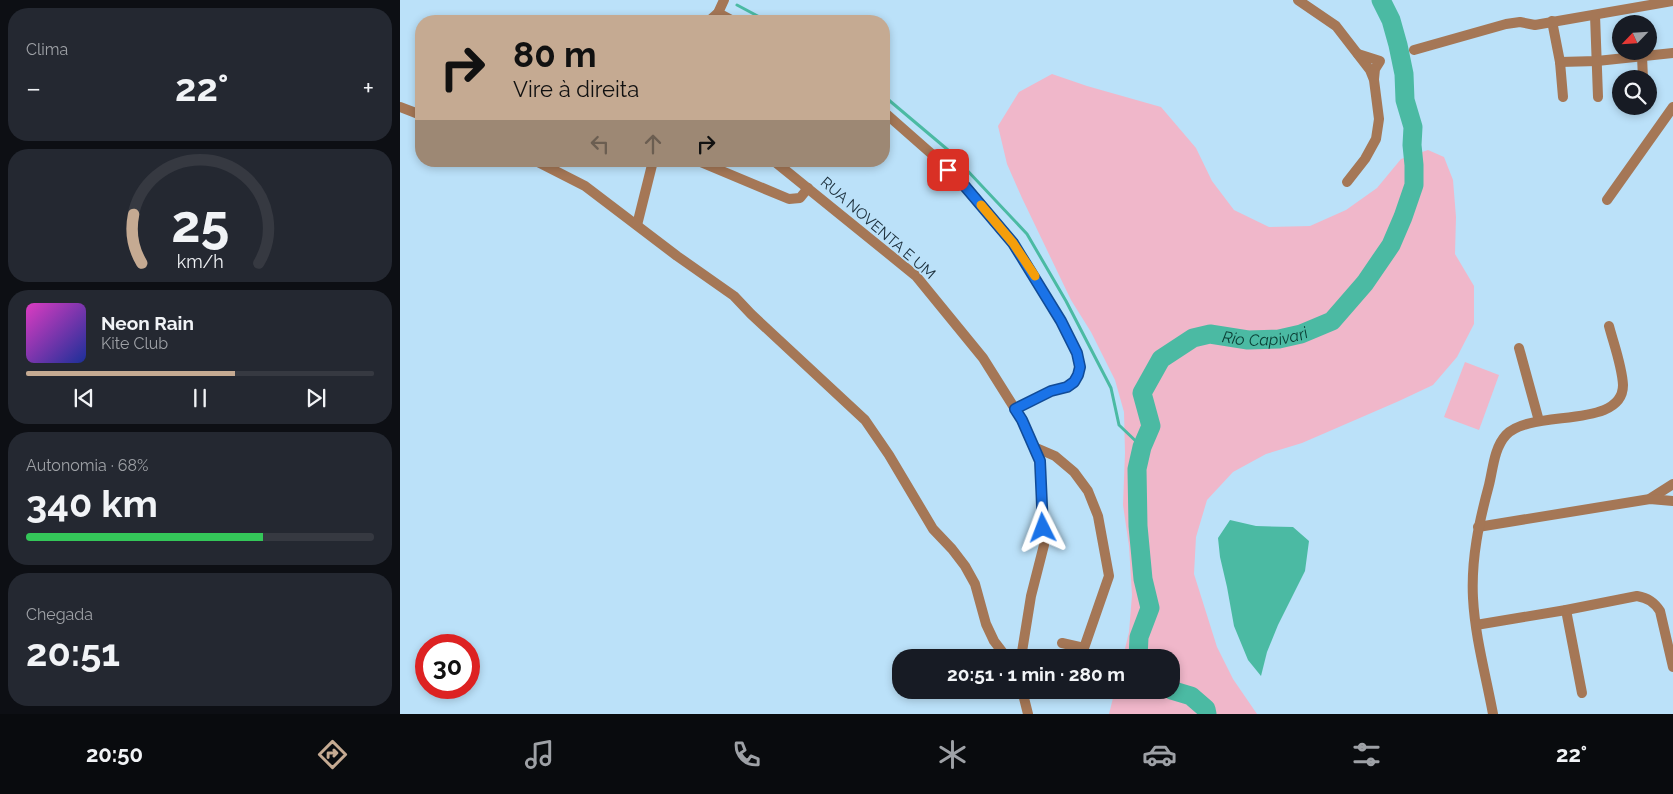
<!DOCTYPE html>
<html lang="pt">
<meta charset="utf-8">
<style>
:root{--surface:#171b24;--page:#242831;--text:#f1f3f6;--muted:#9ea1a6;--line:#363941;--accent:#c5aa92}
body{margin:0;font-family:Raleway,sans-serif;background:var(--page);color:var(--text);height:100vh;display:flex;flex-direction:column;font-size:19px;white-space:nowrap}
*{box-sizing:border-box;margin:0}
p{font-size:16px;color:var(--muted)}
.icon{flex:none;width:28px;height:28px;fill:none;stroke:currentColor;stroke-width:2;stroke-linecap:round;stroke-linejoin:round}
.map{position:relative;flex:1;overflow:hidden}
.side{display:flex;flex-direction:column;gap:8px;padding:8px;background:#0d0f14;width:400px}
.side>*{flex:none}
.banner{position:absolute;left:15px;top:15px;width:475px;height:152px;border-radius:20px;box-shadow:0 2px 8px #0003;background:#c5aa92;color:#111;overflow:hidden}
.needle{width:32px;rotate:245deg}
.controls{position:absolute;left:1212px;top:15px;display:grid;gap:10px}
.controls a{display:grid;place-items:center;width:45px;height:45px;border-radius:50%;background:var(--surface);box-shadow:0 2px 8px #0003;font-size:25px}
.speed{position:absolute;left:15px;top:634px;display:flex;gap:10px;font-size:25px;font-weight:700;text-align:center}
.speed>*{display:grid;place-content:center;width:65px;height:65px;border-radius:50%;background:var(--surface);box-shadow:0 2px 8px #0003;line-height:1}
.speed .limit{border:8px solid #d22;background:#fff;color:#111}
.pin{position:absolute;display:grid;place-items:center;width:42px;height:42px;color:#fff;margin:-21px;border-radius:10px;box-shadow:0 2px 8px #0006}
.me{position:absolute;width:55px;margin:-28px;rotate:357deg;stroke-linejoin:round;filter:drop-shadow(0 0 4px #0008)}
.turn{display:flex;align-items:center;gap:18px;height:105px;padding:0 15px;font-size:22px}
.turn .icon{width:65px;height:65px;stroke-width:2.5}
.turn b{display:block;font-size:35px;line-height:42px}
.lanes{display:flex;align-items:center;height:48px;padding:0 15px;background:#0003;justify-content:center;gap:25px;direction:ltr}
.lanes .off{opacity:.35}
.big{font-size:38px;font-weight:700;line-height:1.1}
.side .tile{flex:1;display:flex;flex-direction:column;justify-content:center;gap:8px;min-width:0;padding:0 18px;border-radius:20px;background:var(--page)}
.side .dial{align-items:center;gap:0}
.dial svg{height:130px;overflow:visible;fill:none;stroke:var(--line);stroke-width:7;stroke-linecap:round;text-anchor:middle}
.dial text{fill:var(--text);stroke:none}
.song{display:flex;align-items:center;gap:15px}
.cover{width:60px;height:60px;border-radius:8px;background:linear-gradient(135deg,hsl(310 70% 55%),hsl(230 70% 35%))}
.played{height:5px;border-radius:2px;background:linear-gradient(90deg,var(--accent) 60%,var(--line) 60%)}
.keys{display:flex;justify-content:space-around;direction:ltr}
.heat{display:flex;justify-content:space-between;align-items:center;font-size:28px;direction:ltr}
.charge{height:8px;border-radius:4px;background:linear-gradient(90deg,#34c759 68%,var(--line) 0)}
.trip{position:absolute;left:492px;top:649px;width:288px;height:50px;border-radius:20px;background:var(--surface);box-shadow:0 2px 8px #0003;font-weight:700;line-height:50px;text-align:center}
.menu{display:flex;height:80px;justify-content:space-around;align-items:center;background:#090b0e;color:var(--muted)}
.menu .icon{width:35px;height:35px}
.menu .active{color:var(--accent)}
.menu b{font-size:22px;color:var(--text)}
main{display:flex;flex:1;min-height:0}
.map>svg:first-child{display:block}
.green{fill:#f0b7ca}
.water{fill:#4bbaa3}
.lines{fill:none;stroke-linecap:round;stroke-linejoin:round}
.stream{stroke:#4bbaa3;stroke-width:3}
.river{stroke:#4bbaa3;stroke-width:19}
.street{stroke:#a57756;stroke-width:10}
.route-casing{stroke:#114b97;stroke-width:12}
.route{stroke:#1a73e8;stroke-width:9}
.slow{stroke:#f59e0b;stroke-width:9}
.labels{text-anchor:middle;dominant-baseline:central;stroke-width:4;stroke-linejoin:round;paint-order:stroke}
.street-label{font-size:15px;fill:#192c38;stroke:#bbe1f9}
.water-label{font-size:16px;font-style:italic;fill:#0a3d34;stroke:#bbe1f9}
</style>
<main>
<section class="side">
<div class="tile"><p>Clima</p>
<div class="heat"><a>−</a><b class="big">22°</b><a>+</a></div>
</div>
<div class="tile dial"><svg viewBox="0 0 100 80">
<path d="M14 69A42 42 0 1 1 86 69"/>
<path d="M14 69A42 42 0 0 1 9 39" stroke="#c5aa92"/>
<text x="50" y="56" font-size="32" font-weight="700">25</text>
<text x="50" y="72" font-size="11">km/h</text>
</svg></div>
<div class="tile">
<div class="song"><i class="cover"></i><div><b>Neon Rain</b><p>Kite Club</p></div></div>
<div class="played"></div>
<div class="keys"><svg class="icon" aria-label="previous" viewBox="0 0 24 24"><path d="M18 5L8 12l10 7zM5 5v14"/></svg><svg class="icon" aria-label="pause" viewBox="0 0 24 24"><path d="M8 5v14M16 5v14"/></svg><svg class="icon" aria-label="next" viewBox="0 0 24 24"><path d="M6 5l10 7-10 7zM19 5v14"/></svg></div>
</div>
<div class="tile"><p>Autonomia · 68%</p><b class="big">340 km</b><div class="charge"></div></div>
<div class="tile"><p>Chegada</p><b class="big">20:51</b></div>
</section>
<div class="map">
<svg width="1273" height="714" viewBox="0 0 1273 714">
<rect width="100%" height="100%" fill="#bbe1f9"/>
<g class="green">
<path d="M 652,74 L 687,86 L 761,107 L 796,148 L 812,181 L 834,210 L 869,227 L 910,226 L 946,210 L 977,188 L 1001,159 L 1028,150 L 1044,157 L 1053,180 L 1056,217 L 1055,254 L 1074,286 L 1074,324 L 1057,357 L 1033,385 L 999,401 L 902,443 L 866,454 L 833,472 L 807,500 L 796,537 L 794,574 L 817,647 L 833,679 L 857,714 L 709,714 L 715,690 L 771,690 L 771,658 L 723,657 L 729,632 L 732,595 L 729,546 L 723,505 L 725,453 L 724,412 L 715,380 L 691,332 L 671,300 L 622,198 L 607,164 L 598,126 L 619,92 Z"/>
<path d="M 1065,362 L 1099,375 L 1079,430 L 1044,417 Z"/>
</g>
<path class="water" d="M 830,520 L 856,526 L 893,527 L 909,541 L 905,571 L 878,625 L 867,652 L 861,676 L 848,660 L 834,626 L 827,587 L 820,557 L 818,538 Z"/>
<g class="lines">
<g class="stream">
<path d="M 337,5 L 367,21"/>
<path d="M 484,96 L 548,150 L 627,234 L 666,301 L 711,388 L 719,425 L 742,447"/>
</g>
<g class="river">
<path id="s1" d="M 738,658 L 739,637 L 750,608 L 743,579 L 738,526 L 737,469 L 742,447 L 751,426 L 742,393 L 761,359 L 793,338 L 810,334 L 848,340 L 879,339 L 901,334 L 932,321 L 965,283 L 991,245 L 1003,217 L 1014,185 L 1014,165 L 1012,145 L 1013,127 L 1005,100 L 1004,74 L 998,45 L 991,20 L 981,0"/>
<path d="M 771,690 L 791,696 L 806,709 L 807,714"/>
</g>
<g class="street">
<path d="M 898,0 L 936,26 L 970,70 L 974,80 L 979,119 L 976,139 L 965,159 L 947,182"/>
<path d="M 318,13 L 333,21"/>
<path d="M 1195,15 L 1198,97"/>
<path d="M 309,21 L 318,13 L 324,0"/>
<path d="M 1152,21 L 1160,62 L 1163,97"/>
<path d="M 1014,50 L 1106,24 L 1120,22 L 1135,25 L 1273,1"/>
<path d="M 958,54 L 980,61 L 975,69 L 974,79"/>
<path d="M 1242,56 L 1243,79"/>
<path d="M 1160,62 L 1197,61 L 1273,53"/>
<path d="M 0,107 L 21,115"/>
<path d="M 484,112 L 534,156 L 563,183 L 613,243 L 661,321 L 677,353 L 680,367 L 678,375 L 674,382 L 667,387 L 651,391 L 615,409"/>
<path d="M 136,161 L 185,186 L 277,256 L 334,296 L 351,314 L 465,420 L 489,455 L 533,529 L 552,549 L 565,566 L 575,584 L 586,624 L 594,641 L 607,658"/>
<path d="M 298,161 L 389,199 L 400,198 L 408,188"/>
<path d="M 374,161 L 516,276 L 583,358 L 622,420 L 640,461 L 644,545 L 631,596 L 621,658"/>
<path d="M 1207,200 L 1273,107"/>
<path d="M 237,225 L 253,161"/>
<path d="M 1119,348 L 1139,421"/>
<path d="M 634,447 L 655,456 L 674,472 L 688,491 L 698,516 L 709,576 L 684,648 L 662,643"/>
<path d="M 1251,498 L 1273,484"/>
<path d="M 1078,527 L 1250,499 L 1273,501"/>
<path d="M 1166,610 L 1182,693"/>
<path d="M 1076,625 L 1166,610 L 1237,596 C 1248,598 1254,602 1260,611 L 1273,667"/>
<path d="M 622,690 L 628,714"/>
<path d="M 1093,714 C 1086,676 1075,637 1073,598 C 1071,559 1079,522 1089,485 C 1093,469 1094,448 1106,435 C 1131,408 1223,430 1223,385 C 1222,366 1214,345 1209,326"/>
</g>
</g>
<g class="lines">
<g class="route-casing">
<path id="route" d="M 548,170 L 563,184 L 613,243 L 661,321 L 677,353 L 680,367 L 678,375 L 674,382 L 667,387 L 651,391 L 615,409 L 622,420 L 640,461 L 643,528"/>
</g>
<use href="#route" class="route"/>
<path class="slow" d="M 581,205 L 613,243 L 635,276"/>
</g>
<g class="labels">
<g class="street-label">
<text transform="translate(478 228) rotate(41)">RUA NOVENTA E UM</text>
</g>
<g class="water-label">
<text stroke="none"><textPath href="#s1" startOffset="422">Rio Capivari</textPath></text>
</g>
</g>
</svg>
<div class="controls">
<a><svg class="needle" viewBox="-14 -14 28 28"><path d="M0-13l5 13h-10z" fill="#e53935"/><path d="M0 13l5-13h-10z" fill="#9ea1a6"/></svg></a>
<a><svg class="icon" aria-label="search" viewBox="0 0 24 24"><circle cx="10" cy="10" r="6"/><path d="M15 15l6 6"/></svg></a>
</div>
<div class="speed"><div class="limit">30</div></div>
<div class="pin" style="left:548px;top:170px;background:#d93025"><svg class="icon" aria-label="arrive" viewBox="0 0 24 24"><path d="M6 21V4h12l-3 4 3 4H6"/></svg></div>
<svg class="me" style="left:643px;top:528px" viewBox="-20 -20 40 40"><path d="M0-17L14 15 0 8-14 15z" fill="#1a73e8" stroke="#fff" stroke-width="4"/></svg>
<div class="trip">20:51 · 1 min · 280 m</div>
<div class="banner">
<div class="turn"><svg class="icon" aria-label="right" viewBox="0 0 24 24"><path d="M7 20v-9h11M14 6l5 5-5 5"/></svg><div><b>80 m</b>Vire à direita</div></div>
<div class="lanes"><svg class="icon off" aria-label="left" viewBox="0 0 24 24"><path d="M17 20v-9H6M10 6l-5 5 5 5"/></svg><svg class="icon off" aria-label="ahead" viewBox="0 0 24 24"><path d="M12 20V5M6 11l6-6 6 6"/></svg><svg class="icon" aria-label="right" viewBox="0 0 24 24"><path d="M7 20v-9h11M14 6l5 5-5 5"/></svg></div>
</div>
</div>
</main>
<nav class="menu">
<b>20:50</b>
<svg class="icon active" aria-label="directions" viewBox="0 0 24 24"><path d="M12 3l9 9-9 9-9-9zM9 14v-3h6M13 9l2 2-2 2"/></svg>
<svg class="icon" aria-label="music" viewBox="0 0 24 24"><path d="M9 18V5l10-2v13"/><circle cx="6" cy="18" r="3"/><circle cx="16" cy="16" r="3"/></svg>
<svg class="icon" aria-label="phone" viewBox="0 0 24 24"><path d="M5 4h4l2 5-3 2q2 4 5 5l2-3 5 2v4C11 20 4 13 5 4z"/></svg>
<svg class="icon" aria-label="climate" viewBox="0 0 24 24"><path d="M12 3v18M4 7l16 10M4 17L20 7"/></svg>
<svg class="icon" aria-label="car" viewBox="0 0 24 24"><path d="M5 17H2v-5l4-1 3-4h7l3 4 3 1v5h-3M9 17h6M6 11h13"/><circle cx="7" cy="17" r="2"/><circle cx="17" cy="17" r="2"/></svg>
<svg class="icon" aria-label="filters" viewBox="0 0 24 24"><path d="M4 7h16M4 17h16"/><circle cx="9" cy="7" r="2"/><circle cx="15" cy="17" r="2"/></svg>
<b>22°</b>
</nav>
